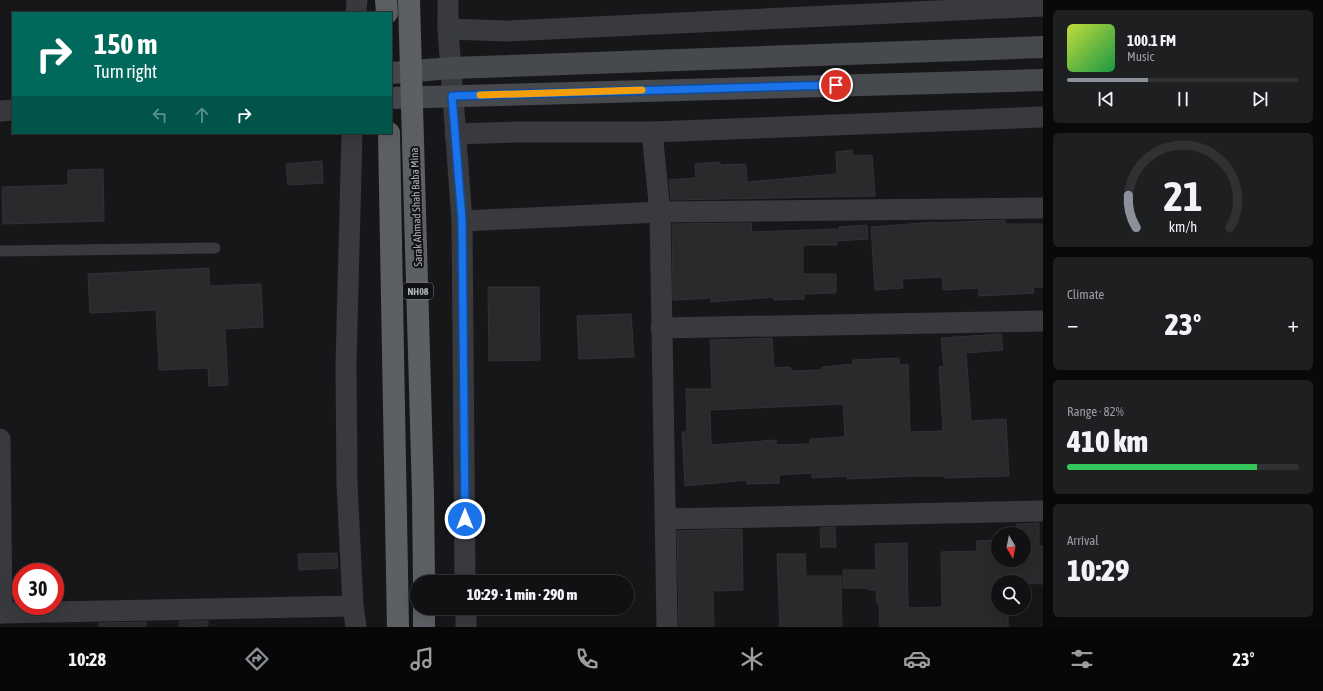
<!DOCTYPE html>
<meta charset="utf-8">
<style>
:root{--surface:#111113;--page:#1e1f21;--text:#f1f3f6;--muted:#9c9da0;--line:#303133;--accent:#8c9099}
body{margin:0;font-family:"Asap Condensed",sans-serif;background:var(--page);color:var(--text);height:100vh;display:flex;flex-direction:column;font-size:15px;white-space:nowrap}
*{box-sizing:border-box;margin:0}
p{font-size:13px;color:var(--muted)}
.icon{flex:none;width:22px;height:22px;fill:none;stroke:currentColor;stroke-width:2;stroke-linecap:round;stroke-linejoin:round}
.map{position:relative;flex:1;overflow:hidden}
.drawer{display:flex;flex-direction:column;gap:10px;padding:10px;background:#09090a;width:280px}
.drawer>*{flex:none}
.hud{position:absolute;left:12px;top:12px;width:380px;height:122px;border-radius:0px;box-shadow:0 4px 16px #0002,0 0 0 1px var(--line);background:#00695c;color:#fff;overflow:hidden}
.needle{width:26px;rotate:170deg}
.fabs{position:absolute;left:991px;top:527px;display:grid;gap:8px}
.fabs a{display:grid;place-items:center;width:40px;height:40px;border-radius:50%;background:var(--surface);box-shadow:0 4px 16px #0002,0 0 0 1px var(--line);font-size:20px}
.speed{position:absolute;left:12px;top:563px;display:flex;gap:8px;font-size:20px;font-weight:700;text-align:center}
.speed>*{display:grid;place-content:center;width:52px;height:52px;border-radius:50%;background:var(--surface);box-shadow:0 4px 16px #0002,0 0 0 1px var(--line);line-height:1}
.speed .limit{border:6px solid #d22;background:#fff;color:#111}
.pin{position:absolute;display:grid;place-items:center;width:34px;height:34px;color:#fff;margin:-17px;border:2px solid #fff;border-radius:50%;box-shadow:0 1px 4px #0007}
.me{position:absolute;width:44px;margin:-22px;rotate:0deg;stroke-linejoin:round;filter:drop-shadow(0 0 3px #0008)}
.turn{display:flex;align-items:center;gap:14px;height:84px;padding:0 16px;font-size:18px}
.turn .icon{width:52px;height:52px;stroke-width:2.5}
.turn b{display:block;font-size:28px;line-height:34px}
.lanes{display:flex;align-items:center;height:38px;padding:0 16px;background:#0003;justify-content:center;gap:20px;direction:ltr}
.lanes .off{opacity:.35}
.big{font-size:30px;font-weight:800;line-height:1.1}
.drawer .card{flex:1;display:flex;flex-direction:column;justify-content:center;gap:6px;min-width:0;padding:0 14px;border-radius:6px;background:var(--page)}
.drawer .dial{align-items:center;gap:0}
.dial svg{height:104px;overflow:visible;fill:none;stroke:var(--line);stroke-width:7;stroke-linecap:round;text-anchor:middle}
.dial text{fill:var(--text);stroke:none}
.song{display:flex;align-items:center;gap:12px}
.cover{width:48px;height:48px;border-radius:6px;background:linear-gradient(135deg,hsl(70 70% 55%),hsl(140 70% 35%))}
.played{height:4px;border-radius:2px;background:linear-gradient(90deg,var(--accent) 35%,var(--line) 35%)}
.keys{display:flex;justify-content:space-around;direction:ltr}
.heat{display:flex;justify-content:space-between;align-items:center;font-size:22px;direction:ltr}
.charge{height:6px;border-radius:3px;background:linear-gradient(90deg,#34c759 82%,var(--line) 0)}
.trip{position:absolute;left:410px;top:575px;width:224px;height:40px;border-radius:20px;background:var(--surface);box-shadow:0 4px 16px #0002,0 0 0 1px var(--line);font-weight:800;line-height:40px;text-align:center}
.tab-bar{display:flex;height:64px;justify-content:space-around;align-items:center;background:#070708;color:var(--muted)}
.tab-bar .icon{width:28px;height:28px}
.tab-bar .selected{color:var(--accent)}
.tab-bar b{font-size:18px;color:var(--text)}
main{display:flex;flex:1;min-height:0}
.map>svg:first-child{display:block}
.building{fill:#2a2a2d;stroke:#313235;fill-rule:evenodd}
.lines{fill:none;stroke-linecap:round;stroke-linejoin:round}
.service{stroke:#383a3e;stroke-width:11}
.minor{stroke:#383a3e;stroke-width:21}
.secondary{stroke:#46494d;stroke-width:22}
.trunk{stroke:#5c6065;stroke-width:22}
.route-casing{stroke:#114b97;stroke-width:10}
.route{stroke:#1a73e8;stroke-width:7}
.slow{stroke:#f59e0b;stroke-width:7}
.labels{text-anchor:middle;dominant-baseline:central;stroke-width:4;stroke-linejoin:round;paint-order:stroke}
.shield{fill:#121214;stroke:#7c8187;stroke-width:1}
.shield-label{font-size:10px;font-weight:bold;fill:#aab0b8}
.street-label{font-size:11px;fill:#aab0b8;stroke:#121214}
</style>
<main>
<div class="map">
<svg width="1043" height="627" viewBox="0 0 1043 627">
<rect width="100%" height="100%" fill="#171719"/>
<g class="building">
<path d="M 852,150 L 853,156 L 872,155 L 875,196 L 671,200 L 669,180 L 696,178 L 695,164 L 720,162 L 720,165 L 746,164 L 747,182 L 837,174 L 836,152 Z"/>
<path d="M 322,161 L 323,183 L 288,185 L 286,164 Z"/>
<path d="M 103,169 L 104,221 L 3,224 L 2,187 L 68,185 L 68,170 Z"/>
<path d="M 1005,220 L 1005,224 L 1043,224 L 1043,287 L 1033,287 L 1034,293 L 979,296 L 979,288 L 943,290 L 942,277 L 902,279 L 903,288 L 875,290 L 871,227 L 935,222 L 935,223 Z"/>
<path d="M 751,223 L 752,232 L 837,229 L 837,245 L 803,245 L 803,274 L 836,274 L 836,293 L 804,294 L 804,299 L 774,300 L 774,297 L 711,302 L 711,298 L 673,300 L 672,224 Z"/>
<path d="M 867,225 L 868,239 L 838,241 L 839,227 Z"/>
<path d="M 209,268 L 209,286 L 261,284 L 263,327 L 225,329 L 228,385 L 209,386 L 208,368 L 159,370 L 156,310 L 90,313 L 88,274 Z"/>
<path d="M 488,287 L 539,287 L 540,360 L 489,361 Z"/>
<path d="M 631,314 L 634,357 L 579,359 L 577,316 Z"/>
<path d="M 1001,334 L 1003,350 L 966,353 L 971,421 L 1006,419 L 1009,476 L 945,478 L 945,476 L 913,476 L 847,479 L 847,476 L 812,478 L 812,473 L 779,475 L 779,483 L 747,484 L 747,480 L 685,486 L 682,432 L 687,432 L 686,389 L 712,389 L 710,340 L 772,338 L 774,368 L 790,367 L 791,371 L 822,370 L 822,367 L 853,364 L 853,360 L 899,358 L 899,365 L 908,364 L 910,432 L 943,431 L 939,367 L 944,366 L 941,338 ZM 843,404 L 845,437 L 810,439 L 810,444 L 776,445 L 776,440 L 711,445 L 710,410 Z"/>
<path d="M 1039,523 L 1039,546 L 1043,546 L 1043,584 L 998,582 L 998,608 L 1008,608 L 1008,627 L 880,627 L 879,604 L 877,604 L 876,591 L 864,588 L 843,588 L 843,570 L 876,570 L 875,544 L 907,543 L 908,608 L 942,607 L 941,552 L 977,551 L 977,541 L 998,540 L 998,560 L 1024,560 L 1024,534 L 1017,534 L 1016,524 Z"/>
<path d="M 835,527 L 836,547 L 821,547 L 820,528 Z"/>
<path d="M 742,529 L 743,590 L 713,591 L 714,627 L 679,627 L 677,531 Z"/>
<path d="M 337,553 L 338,568 L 299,570 L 298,554 Z"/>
<path d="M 777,554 L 805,554 L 806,576 L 841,576 L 842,627 L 780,627 Z"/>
<path d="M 179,621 L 208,621 L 208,626 L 180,627 Z"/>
<path d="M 146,622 L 146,627 L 99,627 L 99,623 Z"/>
</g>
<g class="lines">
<path class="service" d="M 0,251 L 215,248"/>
<g class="minor">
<path d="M 448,0 L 448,29 L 462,221 L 465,582"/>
<path d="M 356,13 L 357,0"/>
<path d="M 448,29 L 506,31 L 1043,6"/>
<path d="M 0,111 L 13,110"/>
<path d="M 652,132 L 660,212 L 667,627"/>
<path d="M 352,133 L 346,364 L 347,484 L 353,606 L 356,627"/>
<path d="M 455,134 L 519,132 L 652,132 L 1043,117"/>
<path d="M 462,221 L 660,212 L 1043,208"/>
<path d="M 661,328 L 1043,321"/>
<path d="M 0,439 L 2,613"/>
<path d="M 665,519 L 1043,511"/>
<path d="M 466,608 L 466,627"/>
<path d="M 0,613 L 353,606"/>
</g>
<g class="secondary">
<path d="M 391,73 L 451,68 L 1043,47"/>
<path d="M 391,98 L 1043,80"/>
</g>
<g class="trunk">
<path d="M 386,0 L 387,13"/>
<path d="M 409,0 L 423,495 L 424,582"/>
<path d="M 389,133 L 398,627"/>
<path d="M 424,608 L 424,627"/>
</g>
</g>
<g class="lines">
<g class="route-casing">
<path id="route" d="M 465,519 L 462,221 L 452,96 L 836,85"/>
</g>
<use href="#route" class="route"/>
<path class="slow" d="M 480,95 L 642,90"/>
</g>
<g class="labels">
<rect class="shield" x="403" y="283" width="30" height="16" rx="3"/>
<g class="shield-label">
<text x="418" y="291">NH08</text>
</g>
<g class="street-label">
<text transform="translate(416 207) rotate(-92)">Sarak Ahmad Shah Baba Mina</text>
</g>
</g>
</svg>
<div class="fabs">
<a><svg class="needle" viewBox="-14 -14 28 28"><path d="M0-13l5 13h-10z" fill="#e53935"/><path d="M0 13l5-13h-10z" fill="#9c9da0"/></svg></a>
<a><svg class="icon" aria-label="search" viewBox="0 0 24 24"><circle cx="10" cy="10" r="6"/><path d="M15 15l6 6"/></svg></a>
</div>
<div class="speed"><div class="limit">30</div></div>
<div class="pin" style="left:836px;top:85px;background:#d93025"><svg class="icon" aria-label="arrive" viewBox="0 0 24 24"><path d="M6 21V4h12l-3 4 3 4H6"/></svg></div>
<svg class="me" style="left:465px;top:519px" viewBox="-20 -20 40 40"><circle r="17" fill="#1a73e8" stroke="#fff" stroke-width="3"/><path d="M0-11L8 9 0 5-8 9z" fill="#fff"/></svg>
<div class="trip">10:29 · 1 min · 290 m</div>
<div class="hud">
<div class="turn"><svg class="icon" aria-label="right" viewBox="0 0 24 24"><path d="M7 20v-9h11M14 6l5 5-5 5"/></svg><div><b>150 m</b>Turn right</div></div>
<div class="lanes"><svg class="icon off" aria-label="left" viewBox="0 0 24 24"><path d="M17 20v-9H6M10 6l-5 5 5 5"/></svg><svg class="icon off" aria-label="ahead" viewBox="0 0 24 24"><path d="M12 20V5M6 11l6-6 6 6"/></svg><svg class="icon" aria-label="right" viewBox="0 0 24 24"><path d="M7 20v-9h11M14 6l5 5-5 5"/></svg></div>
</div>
</div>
<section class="drawer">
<div class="card">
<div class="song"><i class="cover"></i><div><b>100.1 FM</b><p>Music</p></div></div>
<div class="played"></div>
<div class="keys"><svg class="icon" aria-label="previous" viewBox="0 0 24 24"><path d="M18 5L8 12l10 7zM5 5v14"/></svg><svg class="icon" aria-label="pause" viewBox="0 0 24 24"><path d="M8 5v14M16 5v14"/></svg><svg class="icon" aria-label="next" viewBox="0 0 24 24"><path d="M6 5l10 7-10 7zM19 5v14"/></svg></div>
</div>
<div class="card dial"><svg viewBox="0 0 100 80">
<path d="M14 69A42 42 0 1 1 86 69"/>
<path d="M14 69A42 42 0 0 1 8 44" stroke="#8c9099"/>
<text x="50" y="56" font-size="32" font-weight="700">21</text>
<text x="50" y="72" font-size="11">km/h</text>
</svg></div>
<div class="card"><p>Climate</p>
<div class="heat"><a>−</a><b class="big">23°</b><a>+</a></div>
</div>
<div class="card"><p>Range · 82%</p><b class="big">410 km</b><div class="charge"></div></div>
<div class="card"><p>Arrival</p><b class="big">10:29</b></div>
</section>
</main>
<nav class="tab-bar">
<b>10:28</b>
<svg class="icon selected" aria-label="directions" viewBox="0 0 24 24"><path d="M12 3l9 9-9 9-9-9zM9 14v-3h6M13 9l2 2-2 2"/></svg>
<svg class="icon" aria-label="music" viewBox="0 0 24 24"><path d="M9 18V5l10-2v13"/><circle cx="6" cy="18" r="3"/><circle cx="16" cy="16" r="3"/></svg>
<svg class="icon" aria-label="phone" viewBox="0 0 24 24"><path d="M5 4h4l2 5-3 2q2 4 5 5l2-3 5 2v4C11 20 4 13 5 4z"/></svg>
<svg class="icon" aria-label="climate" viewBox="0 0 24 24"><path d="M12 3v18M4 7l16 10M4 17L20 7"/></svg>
<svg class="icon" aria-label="car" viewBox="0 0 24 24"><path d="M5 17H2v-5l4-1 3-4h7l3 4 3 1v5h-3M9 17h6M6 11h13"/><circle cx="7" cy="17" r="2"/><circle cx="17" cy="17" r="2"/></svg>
<svg class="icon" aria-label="filters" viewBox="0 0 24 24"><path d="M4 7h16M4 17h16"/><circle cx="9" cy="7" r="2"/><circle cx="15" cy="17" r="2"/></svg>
<b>23°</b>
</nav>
